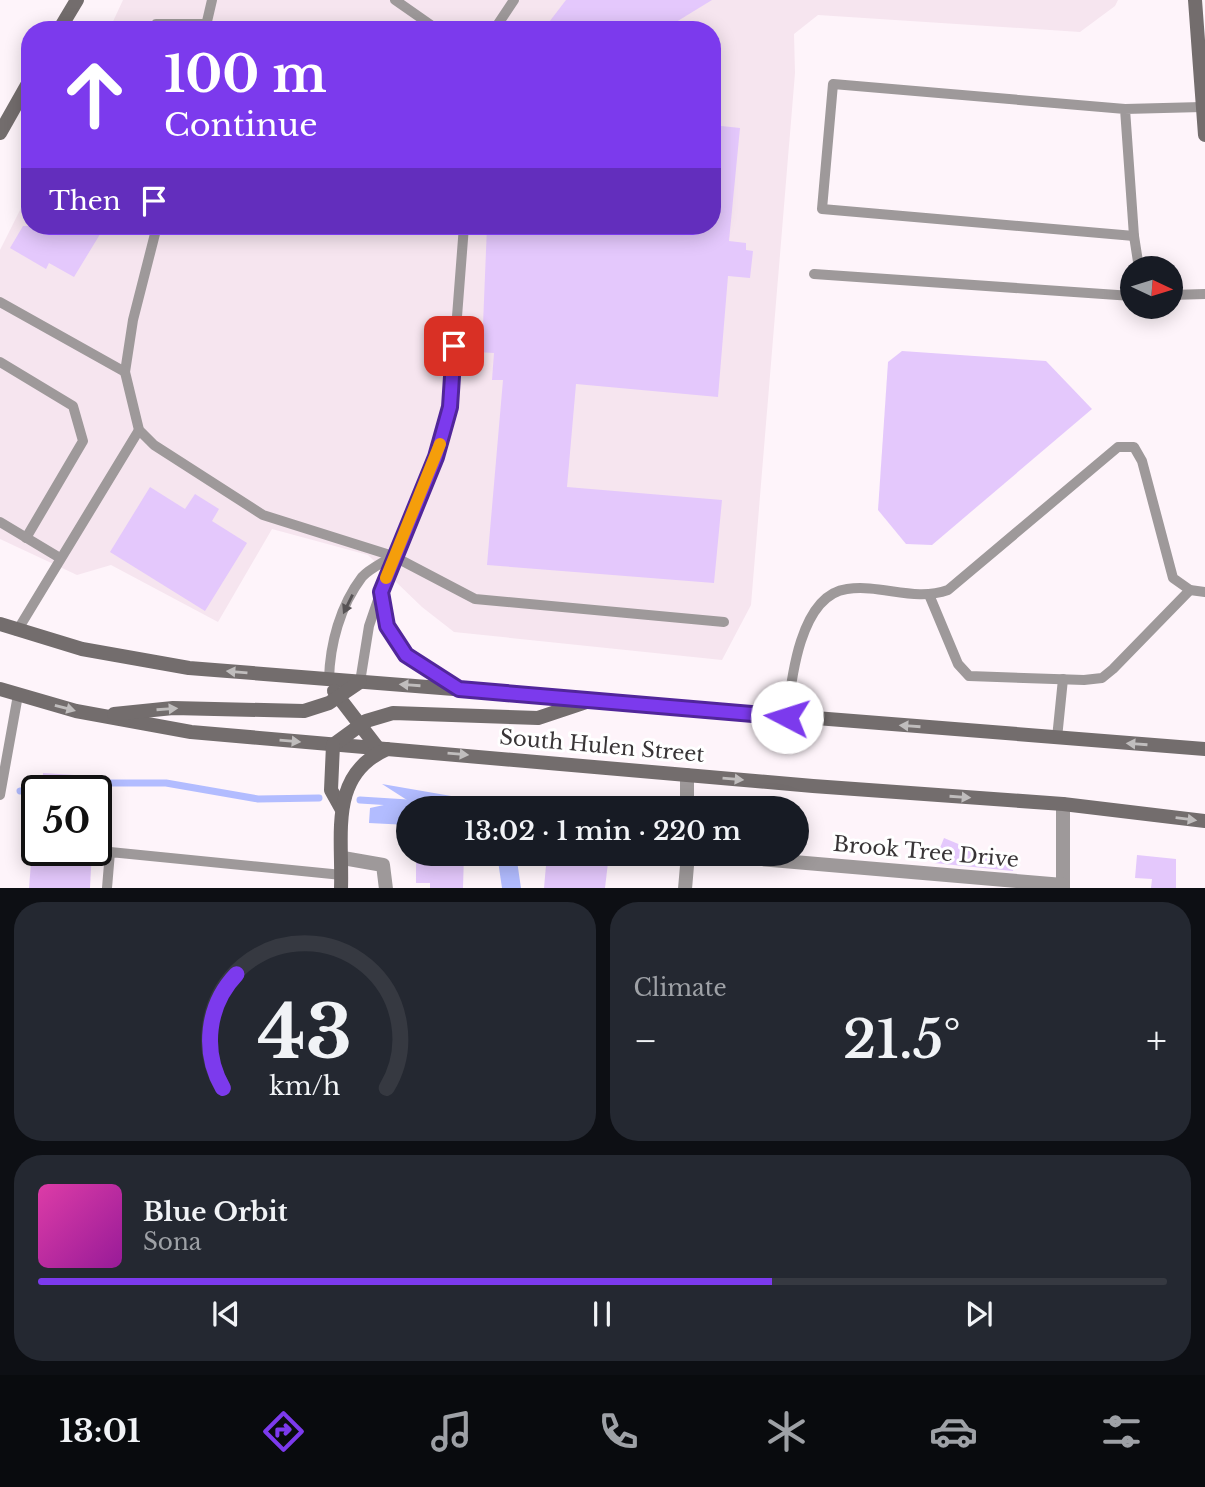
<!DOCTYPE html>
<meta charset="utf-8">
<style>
:root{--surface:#171b24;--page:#242831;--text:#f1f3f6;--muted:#9ea1a6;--line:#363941;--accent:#7c3aed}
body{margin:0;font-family:"Libre Baskerville",serif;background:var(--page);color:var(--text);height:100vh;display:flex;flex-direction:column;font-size:26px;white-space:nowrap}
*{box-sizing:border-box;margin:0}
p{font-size:23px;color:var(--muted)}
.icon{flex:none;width:38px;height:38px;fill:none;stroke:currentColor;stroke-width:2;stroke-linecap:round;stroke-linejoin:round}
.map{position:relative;height:888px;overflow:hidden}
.side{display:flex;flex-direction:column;gap:14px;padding:14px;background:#0d0f14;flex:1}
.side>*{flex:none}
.banner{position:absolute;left:21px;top:21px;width:700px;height:214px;border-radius:28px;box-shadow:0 4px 18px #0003;background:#7c3aed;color:#fff;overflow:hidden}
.needle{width:46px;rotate:94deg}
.controls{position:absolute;left:1120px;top:256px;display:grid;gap:14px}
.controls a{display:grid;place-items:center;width:63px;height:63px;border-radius:50%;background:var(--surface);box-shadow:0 4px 18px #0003;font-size:35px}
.speed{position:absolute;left:21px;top:775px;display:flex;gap:14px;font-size:35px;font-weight:700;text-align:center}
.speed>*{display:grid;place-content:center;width:91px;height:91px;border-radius:50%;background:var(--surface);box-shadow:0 4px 18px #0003;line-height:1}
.speed .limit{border:4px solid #111;border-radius:10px;background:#fff;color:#111}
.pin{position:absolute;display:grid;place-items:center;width:60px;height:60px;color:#fff;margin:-30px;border-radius:14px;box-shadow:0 4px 10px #0006}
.me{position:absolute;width:77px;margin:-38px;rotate:275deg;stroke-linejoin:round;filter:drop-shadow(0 0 5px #0008)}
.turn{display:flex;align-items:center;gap:24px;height:147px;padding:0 28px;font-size:32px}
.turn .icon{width:91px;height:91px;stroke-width:2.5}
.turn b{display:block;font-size:49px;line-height:60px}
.then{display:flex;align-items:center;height:66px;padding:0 28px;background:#0003;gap:14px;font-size:26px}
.big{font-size:52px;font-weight:600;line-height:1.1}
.side .widget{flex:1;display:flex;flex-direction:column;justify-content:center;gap:10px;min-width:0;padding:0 24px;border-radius:28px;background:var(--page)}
.side .dial{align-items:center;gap:0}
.dial svg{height:182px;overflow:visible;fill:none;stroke:var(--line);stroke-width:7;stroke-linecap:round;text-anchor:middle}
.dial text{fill:var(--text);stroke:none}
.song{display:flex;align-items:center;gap:21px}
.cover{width:84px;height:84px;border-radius:10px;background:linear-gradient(135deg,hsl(320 70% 55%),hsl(300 70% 35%))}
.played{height:7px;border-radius:4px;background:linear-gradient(90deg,var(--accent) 65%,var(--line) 65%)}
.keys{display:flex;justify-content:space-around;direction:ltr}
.heat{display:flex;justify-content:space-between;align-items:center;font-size:38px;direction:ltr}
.side .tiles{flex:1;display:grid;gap:14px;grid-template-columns:1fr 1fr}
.widget:last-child{grid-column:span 2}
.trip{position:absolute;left:396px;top:796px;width:413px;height:70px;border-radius:35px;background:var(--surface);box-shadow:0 4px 18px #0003;font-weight:600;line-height:70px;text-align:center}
.menu{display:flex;height:112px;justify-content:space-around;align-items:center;background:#090b0e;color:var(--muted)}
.menu .icon{width:49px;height:49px}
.menu .on{color:var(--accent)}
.menu b{font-size:32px;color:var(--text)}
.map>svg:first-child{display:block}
.built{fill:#f6e5ef}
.water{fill:#b2bcff}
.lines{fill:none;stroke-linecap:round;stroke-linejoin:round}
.stream{stroke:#b2bcff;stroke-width:7}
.building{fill:#e4c8fc}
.lane{stroke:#9e999a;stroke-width:10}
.street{stroke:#9e999a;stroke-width:14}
.secondary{stroke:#736d6d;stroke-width:14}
.oneway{fill:#575355}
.oneway2{fill:#c0bdbd}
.route-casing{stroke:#51269a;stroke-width:18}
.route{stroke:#7c3aed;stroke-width:12}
.slow{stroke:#f59e0b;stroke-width:12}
.labels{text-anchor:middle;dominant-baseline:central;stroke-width:6;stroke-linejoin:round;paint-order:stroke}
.street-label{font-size:21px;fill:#393537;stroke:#fff}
</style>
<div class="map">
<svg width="1205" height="889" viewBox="0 0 1205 889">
<rect width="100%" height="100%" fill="#fef4fa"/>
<path class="built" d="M 123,0 L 1118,0 L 1115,6 L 1080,32 L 818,15 L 794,34 L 795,73 L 751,605 L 722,660 L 454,632 L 422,607 L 368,555 L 272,529 L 218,622 L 111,565 L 77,575 L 0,539 L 0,250 L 30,190 L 30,226 L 712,226 L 712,30 L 109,30 Z"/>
<g class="water">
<path d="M 382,784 L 457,797 L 496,808 L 408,808 L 408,825 L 369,823 L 370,808 L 407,800 Z"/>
<path d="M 497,854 L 516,854 L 521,888 L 502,888 Z"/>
</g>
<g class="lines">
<g class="stream">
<path d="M 103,783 L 166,783 L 258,799 L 319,798"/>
<path d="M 20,791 L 39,789"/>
<path d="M 360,800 L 408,803"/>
</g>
</g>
<g class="building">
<path d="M 566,0 L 712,0 L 663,30 L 543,30 Z"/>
<path d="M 712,125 L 740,128 L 729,241 L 746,243 L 746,250 L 753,251 L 750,278 L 728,276 L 718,397 L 576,384 L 567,487 L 722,500 L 714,583 L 487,565 L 503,380 L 492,380 L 494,353 L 477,352 L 480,325 L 483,325 L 487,226 L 712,226 Z"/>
<path d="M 23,226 L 105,226 L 74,277 L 49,263 L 46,269 L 10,248 Z"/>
<path d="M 902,351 L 1046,361 L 1092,409 L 932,545 L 906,544 L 878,510 L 888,362 Z"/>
<path d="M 150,487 L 185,509 L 195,494 L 219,509 L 212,521 L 247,543 L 205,611 L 110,552 Z"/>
<path d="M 43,773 L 106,777 L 106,791 L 42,791 Z"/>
<path d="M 944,838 L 980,853 L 1015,857 L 1013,871 L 934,863 Z"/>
<path d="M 32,850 L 92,850 L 90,888 L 29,888 Z"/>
<path d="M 416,854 L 464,854 L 463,888 L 430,888 L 430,883 L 416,883 Z"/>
<path d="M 547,854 L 609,854 L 605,888 L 544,888 Z"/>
<path d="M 1137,855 L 1176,859 L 1176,888 L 1151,888 L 1152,879 L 1135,878 Z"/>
</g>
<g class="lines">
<g class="lane">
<path d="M 395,0 L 438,30"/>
<path d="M 152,30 L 156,24 L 206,24"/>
<path d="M 205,30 L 212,0"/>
<path d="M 494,30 L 514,0"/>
<path d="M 1125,109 L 1134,236 L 822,209 L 833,84 L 1125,109 L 1202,107"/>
<path d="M 157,226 L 133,320 L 125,372 L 139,430 L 154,445 L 263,515 L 393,556 L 475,599 L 724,622"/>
<path d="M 1134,236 L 1139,268"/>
<path d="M 814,274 L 1132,296"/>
<path d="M 1171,295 L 1205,294"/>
<path d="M 0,302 L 125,372"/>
<path d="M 0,362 L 73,406 L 83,441 L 26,538"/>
<path d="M 0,522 L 60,558"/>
<path d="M 381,595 C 388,649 413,663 457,688"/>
<path d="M 930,597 L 958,664 L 969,676 L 1084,680 L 1102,678 L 1113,669 L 1190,590"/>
<path d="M 17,631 L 139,430"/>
<path d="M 329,679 C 330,644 340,606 362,577 C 369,569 384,562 393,556"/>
<path d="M 360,682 L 369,626 L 393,556 L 436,457 L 450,407 L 464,226"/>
<path d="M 787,717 C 791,680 800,595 847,589 C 882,584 914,602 948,590 L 1118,447 L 1134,447 L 1142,461 L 1173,578 L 1190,590 L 1205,592"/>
<path d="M 1057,738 L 1063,679"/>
<path d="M 0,795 L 18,695"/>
<path d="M 107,888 L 110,852 L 342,875"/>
</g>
<g class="street">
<path d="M 687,775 L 687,808"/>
<path d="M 1063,804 L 1063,889"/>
<path d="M 702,854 L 1063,885"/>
<path d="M 343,858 L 383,865 L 386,889"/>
<path d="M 685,889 L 688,854"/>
</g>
<g class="secondary">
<path d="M 1195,0 L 1205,135"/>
<path d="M 59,30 L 77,0"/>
<path d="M 0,133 L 30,80"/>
<path d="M 0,624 L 82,649 L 189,668 L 1205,749"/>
<path d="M 0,689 L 76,711 L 191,732 L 813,786 L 1063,804 L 1205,821"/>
<path d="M 334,691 L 377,747"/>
<path d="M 114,714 L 173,708 L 304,711 L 329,703 L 360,682"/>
<path d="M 333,745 L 366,721 L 393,713 L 538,718 L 586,702"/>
<path d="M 333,745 L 331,790 L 341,808"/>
<path d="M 341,889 C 343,835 328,775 387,749"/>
</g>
</g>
<defs><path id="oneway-solid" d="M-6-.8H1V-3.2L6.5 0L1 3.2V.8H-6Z" transform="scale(1.75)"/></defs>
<use class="oneway" href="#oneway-solid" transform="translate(348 604) rotate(116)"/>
<g class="oneway2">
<use href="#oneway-solid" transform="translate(237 672) rotate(-175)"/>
<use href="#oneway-solid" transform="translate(410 685) rotate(-176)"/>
<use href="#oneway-solid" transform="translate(65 708) rotate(15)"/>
<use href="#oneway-solid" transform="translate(167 709) rotate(-4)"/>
<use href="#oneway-solid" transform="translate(910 726) rotate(-176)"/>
<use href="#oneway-solid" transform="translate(290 741) rotate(5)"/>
<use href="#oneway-solid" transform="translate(1137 744) rotate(-176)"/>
<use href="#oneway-solid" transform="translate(458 754) rotate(5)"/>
<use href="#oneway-solid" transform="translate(733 779) rotate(5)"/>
<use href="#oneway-solid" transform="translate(960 797) rotate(4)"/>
<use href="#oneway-solid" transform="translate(1186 819) rotate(7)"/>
</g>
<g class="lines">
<g class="route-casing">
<path id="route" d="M 454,346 L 450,407 L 436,457 L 381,592 L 387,626 L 406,655 L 459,689 L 787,717"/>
</g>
<use href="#route" class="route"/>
<path class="slow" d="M 386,578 L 440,444"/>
</g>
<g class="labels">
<g class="street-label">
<text transform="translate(602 746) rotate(5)">South Hulen Street</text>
<text transform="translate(926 852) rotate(5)">Brook Tree Drive</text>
</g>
</g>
</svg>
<div class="controls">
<a><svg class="needle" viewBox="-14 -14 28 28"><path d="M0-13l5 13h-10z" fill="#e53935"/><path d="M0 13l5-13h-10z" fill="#9ea1a6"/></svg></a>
</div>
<div class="speed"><div class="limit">50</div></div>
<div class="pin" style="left:454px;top:346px;background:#d93025"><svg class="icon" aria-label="arrive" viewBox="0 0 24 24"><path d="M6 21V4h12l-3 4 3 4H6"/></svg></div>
<svg class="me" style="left:787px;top:717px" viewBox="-20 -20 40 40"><circle r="19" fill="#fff"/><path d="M0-13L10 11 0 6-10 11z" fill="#7c3aed"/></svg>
<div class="trip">13:02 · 1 min · 220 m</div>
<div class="banner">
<div class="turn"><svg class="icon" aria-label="ahead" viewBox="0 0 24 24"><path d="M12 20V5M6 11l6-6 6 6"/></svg><div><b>100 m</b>Continue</div></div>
<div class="then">Then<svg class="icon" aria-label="arrive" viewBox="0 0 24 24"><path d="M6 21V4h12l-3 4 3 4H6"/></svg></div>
</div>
</div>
<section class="side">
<div class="tiles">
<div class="widget dial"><svg viewBox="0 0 100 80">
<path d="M14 69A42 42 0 1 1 86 69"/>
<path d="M14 69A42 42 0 0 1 20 19" stroke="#7c3aed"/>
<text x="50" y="56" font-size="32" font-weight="700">43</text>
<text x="50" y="72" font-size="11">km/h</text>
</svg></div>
<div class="widget"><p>Climate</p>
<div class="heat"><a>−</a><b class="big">21.5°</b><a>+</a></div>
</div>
<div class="widget">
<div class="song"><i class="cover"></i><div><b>Blue Orbit</b><p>Sona</p></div></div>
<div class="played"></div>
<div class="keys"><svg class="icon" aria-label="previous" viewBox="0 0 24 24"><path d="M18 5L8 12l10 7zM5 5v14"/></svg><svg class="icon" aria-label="pause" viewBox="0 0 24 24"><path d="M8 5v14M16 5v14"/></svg><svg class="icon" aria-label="next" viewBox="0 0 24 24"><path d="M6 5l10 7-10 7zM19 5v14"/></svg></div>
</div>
</div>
</section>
<nav class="menu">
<b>13:01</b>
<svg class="icon on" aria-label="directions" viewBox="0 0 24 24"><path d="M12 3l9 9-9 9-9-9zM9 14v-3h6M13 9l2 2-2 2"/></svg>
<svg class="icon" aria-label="music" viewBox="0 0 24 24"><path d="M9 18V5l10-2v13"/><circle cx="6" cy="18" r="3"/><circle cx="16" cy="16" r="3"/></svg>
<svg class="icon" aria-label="phone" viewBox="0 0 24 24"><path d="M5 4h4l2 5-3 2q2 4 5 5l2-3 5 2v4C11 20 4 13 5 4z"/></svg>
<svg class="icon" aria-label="climate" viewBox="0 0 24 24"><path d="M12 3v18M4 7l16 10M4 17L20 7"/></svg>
<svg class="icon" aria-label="car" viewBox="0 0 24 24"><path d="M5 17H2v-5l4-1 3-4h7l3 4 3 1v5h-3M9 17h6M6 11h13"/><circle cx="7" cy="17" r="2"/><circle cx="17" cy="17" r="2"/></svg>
<svg class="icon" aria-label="filters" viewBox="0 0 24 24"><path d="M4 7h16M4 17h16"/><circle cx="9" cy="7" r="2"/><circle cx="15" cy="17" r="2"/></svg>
</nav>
